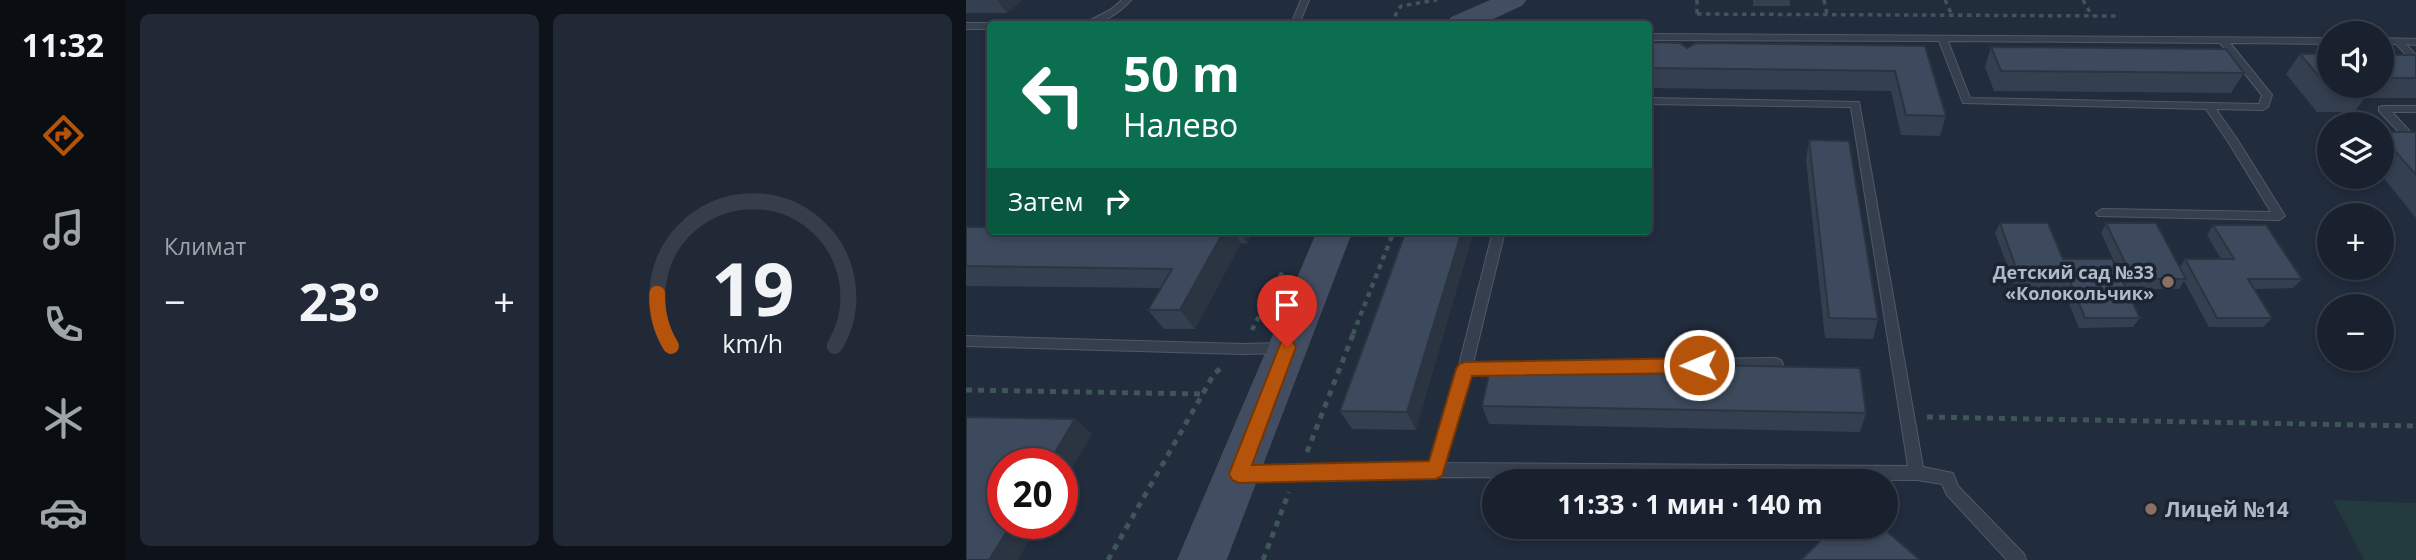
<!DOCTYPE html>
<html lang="ru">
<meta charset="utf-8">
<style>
:root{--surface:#19212e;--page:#222936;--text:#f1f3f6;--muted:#9fa3aa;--line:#373e4a;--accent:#b45309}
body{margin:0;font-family:"Open Sans",sans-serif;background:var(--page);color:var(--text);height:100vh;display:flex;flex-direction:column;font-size:26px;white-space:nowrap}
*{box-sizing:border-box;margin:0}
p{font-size:23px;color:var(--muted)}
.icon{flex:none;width:38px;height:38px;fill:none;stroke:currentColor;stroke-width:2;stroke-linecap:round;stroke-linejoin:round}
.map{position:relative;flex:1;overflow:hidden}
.sheet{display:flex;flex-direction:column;gap:14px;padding:14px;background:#0e1219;width:840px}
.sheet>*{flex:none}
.hud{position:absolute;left:21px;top:21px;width:665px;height:214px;border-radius:7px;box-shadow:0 4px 10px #0003,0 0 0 2px var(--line);background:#0b6e4f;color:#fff;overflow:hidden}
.tools{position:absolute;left:1351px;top:21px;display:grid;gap:14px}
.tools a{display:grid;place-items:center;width:77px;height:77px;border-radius:50%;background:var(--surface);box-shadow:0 4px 10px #0003,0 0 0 2px var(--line);font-size:35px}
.speed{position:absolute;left:21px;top:448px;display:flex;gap:14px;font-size:35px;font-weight:700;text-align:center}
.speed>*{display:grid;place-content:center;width:91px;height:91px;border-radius:50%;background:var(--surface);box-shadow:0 4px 10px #0003,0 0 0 2px var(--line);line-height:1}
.speed .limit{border:10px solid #d22;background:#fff;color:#111}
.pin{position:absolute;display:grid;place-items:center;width:60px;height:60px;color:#fff;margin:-72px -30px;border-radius:50% 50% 50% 0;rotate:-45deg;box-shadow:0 0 7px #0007}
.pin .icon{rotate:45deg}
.me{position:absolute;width:77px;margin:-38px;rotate:269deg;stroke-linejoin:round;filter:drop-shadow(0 0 5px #0008)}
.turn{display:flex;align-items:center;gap:24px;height:147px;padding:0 21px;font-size:32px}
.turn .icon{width:91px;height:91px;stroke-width:2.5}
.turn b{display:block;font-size:49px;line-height:60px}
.then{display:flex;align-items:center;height:66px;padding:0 21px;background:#0003;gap:14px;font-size:26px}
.big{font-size:52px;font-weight:700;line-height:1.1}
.sheet .card{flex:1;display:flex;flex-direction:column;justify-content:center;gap:10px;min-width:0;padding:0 24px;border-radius:10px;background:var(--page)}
.sheet .dial{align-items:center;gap:0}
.dial svg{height:182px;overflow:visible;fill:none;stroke:var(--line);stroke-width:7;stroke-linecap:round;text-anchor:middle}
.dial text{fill:var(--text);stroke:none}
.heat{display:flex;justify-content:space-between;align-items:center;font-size:38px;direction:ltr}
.sheet .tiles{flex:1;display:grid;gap:14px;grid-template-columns:repeat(2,1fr)}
.trip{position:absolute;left:516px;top:469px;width:416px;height:70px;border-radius:35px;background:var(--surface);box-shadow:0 4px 10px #0003,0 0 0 2px var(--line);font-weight:700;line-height:70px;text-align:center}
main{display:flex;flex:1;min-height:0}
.menu{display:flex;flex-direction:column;width:126px;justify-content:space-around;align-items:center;background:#0a0d12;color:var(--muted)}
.menu .icon{width:49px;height:49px}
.menu .active{color:var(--accent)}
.menu b{font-size:32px;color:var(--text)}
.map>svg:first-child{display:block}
.green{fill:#233a3e}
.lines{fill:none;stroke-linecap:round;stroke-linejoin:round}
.lane-casing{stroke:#515968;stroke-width:2}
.secondary-casing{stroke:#515968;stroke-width:1}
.path-far2{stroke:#3e5658;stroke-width:3.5;stroke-dasharray:4.5 4.5;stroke-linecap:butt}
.path-far1{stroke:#3e5658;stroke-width:4.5;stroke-dasharray:5 5;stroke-linecap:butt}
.path{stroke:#3e5658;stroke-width:5;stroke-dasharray:6 6;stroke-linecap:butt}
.lane{fill:#353f4d;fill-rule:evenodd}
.secondary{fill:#434d61;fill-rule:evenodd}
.wall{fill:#344050}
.shaded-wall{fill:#2b3441}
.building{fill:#3d4a5d;stroke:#2b3441;stroke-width:2}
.route{fill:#b45309;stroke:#753606;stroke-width:2}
.education-dot{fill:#8d6e63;stroke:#1b2432;stroke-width:2.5}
.labels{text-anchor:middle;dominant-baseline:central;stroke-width:7;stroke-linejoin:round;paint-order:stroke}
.poi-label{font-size:18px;font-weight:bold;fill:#b1b9c9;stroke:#1b2432;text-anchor:end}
.near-poi-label{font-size:21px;font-weight:bold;fill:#b1b9c9;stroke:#1b2432;text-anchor:start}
</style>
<main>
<nav class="menu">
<b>11:32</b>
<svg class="icon active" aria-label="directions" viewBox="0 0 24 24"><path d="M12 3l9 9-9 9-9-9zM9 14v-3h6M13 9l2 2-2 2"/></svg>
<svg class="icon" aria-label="music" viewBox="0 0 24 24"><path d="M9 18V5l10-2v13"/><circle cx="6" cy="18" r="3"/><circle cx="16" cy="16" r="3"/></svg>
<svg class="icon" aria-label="phone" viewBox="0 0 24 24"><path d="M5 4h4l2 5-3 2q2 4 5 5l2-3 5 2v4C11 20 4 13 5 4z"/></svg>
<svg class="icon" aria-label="climate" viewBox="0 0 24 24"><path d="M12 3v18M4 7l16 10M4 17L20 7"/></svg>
<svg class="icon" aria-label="car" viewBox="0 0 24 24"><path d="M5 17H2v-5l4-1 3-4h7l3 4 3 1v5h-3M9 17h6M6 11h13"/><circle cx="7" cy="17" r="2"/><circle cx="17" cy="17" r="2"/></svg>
</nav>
<section class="sheet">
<div class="tiles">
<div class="card"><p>Климат</p>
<div class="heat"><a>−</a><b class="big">23°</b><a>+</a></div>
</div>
<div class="card dial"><svg viewBox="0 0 100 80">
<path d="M14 69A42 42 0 1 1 86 69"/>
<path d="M14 69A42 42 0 0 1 8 46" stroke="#b45309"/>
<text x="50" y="56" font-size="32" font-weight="700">19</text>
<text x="50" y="72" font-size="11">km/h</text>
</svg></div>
</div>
</section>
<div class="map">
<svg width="1450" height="560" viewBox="0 0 1450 560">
<rect width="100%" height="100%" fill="#212c3d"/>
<path class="green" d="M 1367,500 L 1450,503 L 1450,560 L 1398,560 Z"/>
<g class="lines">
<g class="lane-casing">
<g id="lane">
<path d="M 156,0 L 165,0 C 153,13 135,26 117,24 L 144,10 Z"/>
<path d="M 335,0 L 343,0 L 333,24 L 325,24 Z"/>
<path d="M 0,23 L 24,23 L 27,24 L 24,24 L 24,29 L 0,29 Z"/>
<path d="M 682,34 L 1363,38 L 1363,44 L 1264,43 L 1306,95 L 1302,107 L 1297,110 L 1250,109 L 1273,142 L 1319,216 L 1313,220 L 1132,216 L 1130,213 L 1136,209 L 1305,212 L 1263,143 L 1240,109 L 997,103 L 973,41 L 682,40 ZM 982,41 L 1254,43 L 1296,95 L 1293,104 L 1004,98 Z"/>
<path d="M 1416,38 L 1450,39 L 1450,45 L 1440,44 L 1450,55 L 1450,63 L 1447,62 L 1430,44 L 1416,44 Z"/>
<path d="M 682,98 L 893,102 L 957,467 L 987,473 L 992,486 L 1058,554 L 1060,560 L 1041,560 L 981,495 L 976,484 L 951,480 L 469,477 L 279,481 L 274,479 L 272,474 L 274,469 L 279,467 L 464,463 L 492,369 L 527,231 L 539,231 L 507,363 L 541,362 L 546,364 L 548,368 L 546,372 L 541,374 L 504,374 L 478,463 L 942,466 L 885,107 L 682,104 Z"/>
<path d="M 1417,106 L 1450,106 L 1450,112 L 1426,112 L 1450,138 L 1450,147 L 1446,146 L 1413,111 L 1413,107 Z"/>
<path d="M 0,336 L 277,344 L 318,343 L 323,344 L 325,348 L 323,352 L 318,353 L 277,354 L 0,346 Z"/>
<path d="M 810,358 L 815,360 L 817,364 L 815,368 L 810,370 L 723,371 L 718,369 L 716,365 L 718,361 L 723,359 Z"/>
</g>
</g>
<g class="secondary-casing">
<g id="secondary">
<path d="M 526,0 L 560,0 L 556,5 L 515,24 L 481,24 L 485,18 Z"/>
<path d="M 352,231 L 386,231 L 260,560 L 212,560 Z"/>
</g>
</g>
<g class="path-far2">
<path d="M 731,0 L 731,15"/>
<path d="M 858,0 L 861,14"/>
<path d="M 979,0 L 986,15"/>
<path d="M 1117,0 L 1126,16"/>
<path d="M 731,14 L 1151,16"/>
<path d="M 424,24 L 435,6 L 471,0"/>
</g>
<g class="path-far1">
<path d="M 397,235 L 427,234"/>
<path d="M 286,330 L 318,269"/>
<path d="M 387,334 L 428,231"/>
</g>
<g class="path">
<path d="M 0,390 L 236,394"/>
<path d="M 961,417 L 1450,426"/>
<path d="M 341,452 L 388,332"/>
<path d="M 142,560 L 248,374 L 255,368"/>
<path d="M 297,560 L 323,492"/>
</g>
<use href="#lane" class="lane"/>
<use href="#secondary" class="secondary"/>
</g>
<g class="wall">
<path d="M 0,0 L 56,0 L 41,13 L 0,13 Z"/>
<rect x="787" y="0" width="37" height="6"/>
<path d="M 682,42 L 721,48 L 959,46 L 980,116 L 974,136 L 935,135 L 925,91 L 682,88 Z"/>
<path d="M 1025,47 L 1278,73 L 1265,93 L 1028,91 L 1019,67 Z"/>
<path d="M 1334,54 L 1363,86 L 1416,86 L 1416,55 L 1450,55 L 1450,98 L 1399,98 L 1388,112 L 1351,112 L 1320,74 Z"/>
<path d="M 1416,132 L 1450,132 L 1450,218 L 1416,176 Z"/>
<path d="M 843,140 L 912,319 L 907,339 L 859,338 L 840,160 Z"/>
<path d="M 1034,223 L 1097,259 L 1174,318 L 1167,327 L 1113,328 L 1097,289 L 1050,289 L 1029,233 Z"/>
<path d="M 1140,223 L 1214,267 L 1219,259 L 1255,259 L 1241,235 L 1247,225 L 1336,279 L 1327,288 L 1288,289 L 1306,318 L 1297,327 L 1243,327 L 1218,281 L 1213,289 L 1161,289 L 1135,233 Z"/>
<path d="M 0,227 L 24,231 L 287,231 L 281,244 L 275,243 L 229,329 L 198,329 L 182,310 L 195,288 L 0,286 Z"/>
<path d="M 440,231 L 450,430 L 386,429 L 374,411 Z"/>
<path d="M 516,406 L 900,413 L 894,432 L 523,424 Z"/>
</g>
<g class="shaded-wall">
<path d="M 31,0 L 56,0 L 41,13 Z"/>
<path d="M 258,231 L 267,231 L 275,243 L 229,329 L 214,310 Z"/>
<path d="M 273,231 L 287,231 L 281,244 Z"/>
<path d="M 496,231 L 508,231 L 450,430 L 441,412 Z"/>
<path d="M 109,419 L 126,434 L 96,485 L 96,464 L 82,464 Z"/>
<path d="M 46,523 L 73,523 L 52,560 L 23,560 Z"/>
</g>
<g class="building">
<path d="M 682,42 L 714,43 L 721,48 L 730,43 L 959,46 L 980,116 L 940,115 L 929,71 L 682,68 Z"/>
<path d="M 1025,47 L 1260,49 L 1278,73 L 1035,71 Z"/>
<path d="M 1334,54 L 1363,54 L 1363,86 L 1398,86 L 1404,92 L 1366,92 Z"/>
<rect x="1416" y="55" width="34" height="23"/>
<path d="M 1416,132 L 1450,132 L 1450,175 L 1416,136 Z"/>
<path d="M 843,140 L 883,141 L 912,319 L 863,318 Z"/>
<path d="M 1034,223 L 1082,223 L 1097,259 L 1146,259 L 1174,318 L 1119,318 L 1103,279 L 1054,279 Z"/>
<path d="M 1140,223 L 1190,223 L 1220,279 L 1167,279 Z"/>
<path d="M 1247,225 L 1300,225 L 1336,279 L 1282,279 L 1306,318 L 1251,318 L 1219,259 L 1268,259 Z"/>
<path d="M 0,227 L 24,227 L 24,231 L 258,231 L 214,310 L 182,310 L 206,269 L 0,266 Z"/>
<path d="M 440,231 L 496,231 L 441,412 L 374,411 Z"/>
<path d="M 526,361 L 894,368 L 900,413 L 516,406 Z"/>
<path d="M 0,417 L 109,419 L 82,464 L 37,464 L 37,523 L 46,523 L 23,560 L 0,560 Z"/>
<path d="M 868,527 L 916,527 L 954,560 L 835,560 Z"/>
</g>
<path class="route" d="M 321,340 L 327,342 L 330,347 L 286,465 L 463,461 L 490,369 L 493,364 L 499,362 L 733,358 L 739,360 L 741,365 L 739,370 L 733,373 L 506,376 L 476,476 L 470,479 L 273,483 L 266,480 L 263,474 L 313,347 L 315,342 Z"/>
<g class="education-dot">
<circle cx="1202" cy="282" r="7"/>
<circle cx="1185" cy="509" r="7"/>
</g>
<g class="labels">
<g class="poi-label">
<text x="1188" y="272">Детский сад №33<tspan x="1188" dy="21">«Колокольчик»</tspan></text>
</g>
<g class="near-poi-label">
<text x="1199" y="509">Лицей №14</text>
</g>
</g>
</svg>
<div class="tools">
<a><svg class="icon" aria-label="sound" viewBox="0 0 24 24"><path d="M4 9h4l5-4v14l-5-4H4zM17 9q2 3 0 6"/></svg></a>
<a><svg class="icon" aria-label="layers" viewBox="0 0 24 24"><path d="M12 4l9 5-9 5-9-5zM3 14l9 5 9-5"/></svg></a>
<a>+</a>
<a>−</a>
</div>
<div class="speed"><div class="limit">20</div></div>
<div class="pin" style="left:321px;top:347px;background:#d93025"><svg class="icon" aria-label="arrive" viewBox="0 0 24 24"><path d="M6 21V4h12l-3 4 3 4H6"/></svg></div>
<svg class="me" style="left:733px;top:365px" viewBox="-20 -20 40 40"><circle r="17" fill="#b45309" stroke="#fff" stroke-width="3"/><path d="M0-11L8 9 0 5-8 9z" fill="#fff"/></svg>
<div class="trip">11:33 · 1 мин · 140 m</div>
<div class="hud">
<div class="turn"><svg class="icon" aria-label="left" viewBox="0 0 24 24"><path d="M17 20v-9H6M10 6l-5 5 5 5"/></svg><div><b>50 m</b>Налево</div></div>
<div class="then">Затем<svg class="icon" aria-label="right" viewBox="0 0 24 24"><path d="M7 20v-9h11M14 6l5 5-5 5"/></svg></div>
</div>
</div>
</main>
